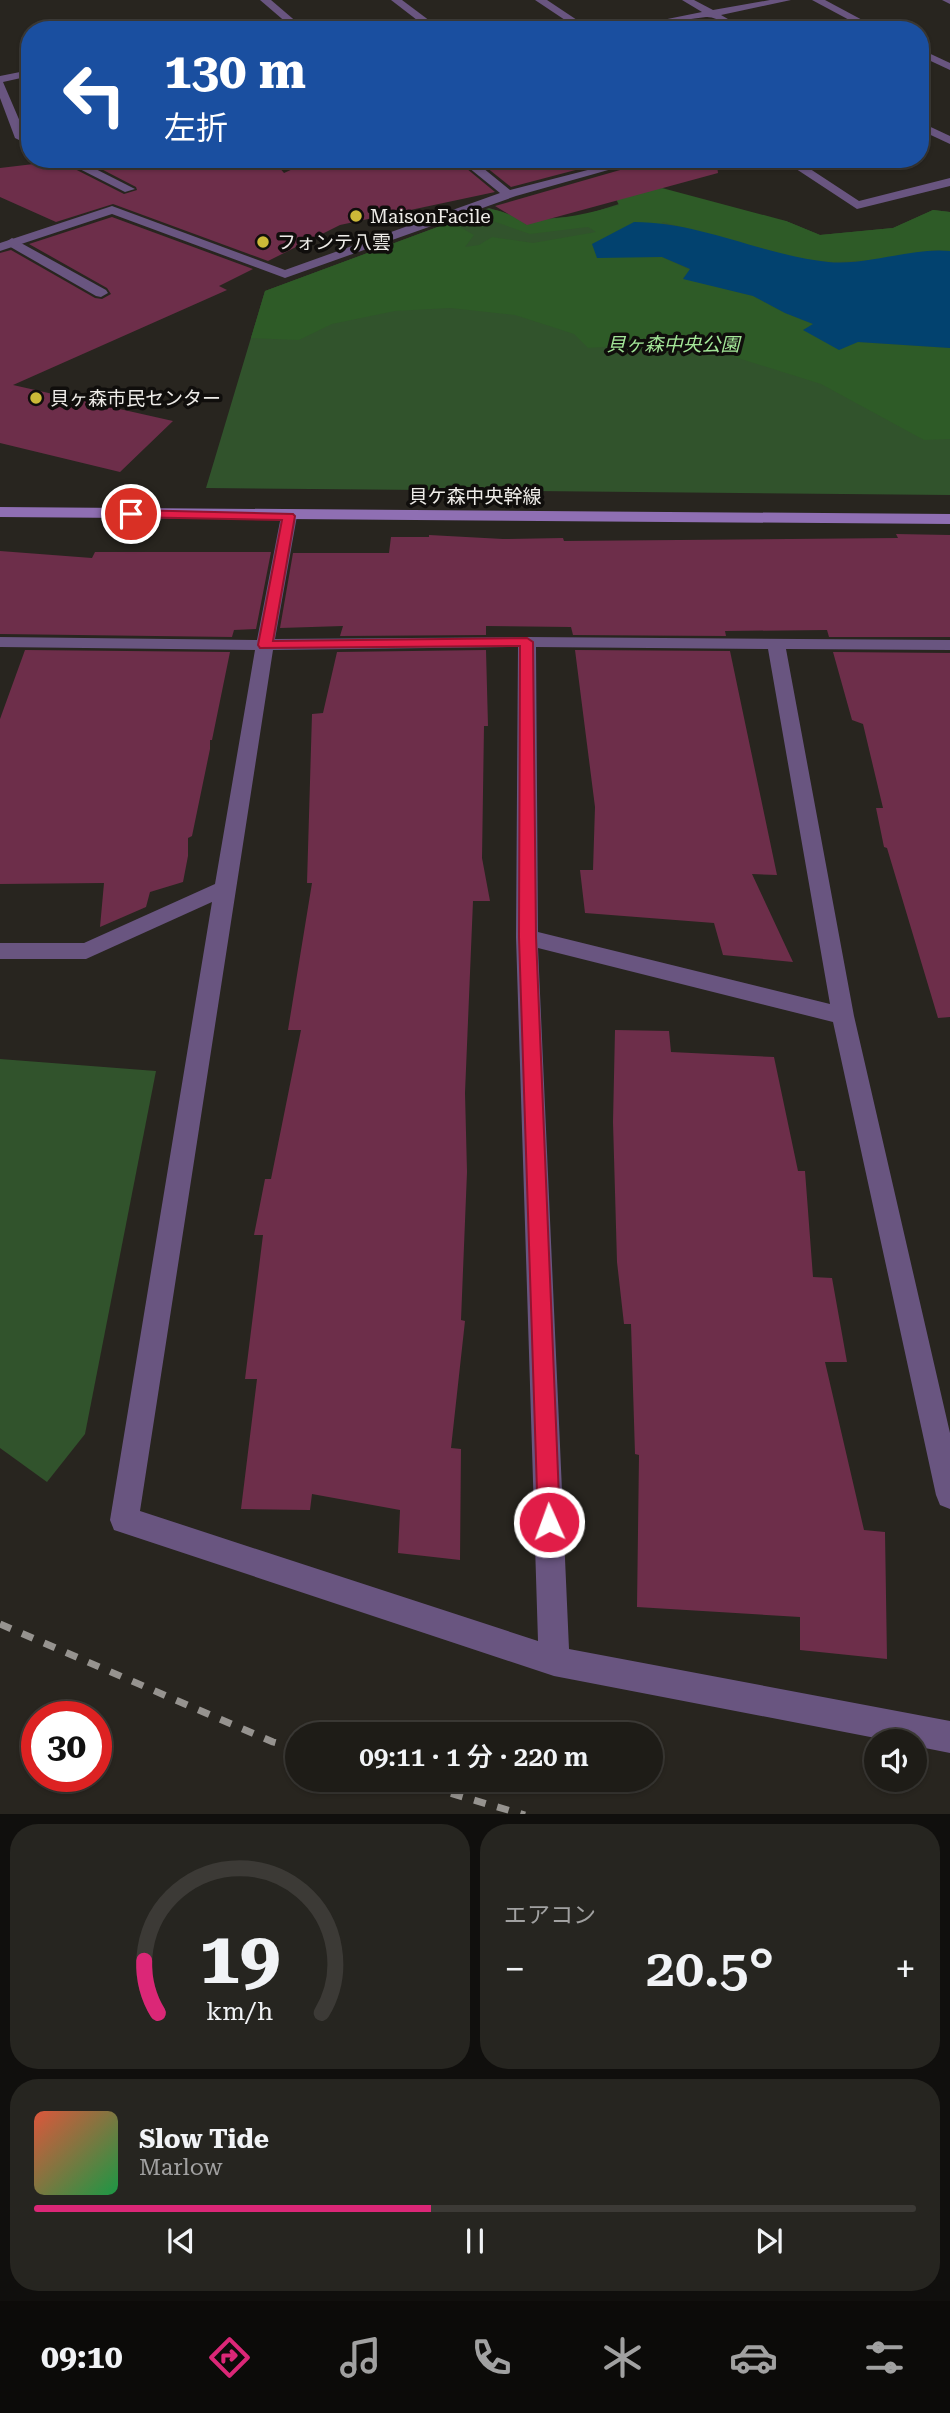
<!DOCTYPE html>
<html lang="ja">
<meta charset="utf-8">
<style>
:root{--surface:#1e1c17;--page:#262520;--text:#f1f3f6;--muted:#a1a1a1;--line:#3c3a36;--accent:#db2777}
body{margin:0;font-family:"Roboto Serif","Noto Sans JP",serif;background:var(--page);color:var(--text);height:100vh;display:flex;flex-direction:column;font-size:26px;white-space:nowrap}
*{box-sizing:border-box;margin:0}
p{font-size:23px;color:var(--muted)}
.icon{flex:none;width:38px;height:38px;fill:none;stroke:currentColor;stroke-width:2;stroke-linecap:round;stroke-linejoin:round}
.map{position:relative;height:1814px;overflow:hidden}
.side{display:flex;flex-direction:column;gap:10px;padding:10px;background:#100f0d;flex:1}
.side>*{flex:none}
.banner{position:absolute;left:21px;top:21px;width:908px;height:147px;border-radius:28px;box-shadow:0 2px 5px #0004,0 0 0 2px var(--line);background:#1a4fa0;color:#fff;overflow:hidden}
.fabs{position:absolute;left:864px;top:1729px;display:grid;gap:14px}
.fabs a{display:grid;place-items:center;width:63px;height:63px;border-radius:50%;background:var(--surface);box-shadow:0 2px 5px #0004,0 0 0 2px var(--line);font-size:35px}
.speed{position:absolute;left:21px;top:1701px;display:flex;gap:14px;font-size:35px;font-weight:700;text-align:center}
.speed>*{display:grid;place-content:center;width:91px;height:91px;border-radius:50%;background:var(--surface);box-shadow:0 2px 5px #0004,0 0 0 2px var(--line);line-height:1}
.speed .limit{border:10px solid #d22;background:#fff;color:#111}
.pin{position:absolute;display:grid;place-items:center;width:60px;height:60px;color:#fff;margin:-30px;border:4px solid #fff;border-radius:50%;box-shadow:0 2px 7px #0007}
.me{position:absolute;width:77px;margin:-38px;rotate:358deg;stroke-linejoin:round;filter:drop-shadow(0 0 5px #0008)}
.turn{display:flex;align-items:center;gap:24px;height:147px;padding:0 28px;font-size:32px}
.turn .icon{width:91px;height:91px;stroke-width:2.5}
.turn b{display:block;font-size:49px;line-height:60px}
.big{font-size:52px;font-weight:600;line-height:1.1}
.side .card{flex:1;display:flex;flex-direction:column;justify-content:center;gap:10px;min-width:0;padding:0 24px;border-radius:28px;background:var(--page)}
.side .dial{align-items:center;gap:0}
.dial svg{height:182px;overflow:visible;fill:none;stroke:var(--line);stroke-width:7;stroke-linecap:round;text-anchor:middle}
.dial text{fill:var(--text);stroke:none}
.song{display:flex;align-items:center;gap:21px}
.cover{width:84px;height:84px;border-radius:10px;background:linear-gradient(135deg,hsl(10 70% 55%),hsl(140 70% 35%))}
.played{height:7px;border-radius:4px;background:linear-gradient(90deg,var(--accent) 45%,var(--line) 45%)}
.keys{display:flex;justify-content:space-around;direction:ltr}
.heat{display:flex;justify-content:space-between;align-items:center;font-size:38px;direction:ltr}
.side .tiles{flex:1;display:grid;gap:10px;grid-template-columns:1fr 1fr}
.card:last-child{grid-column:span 2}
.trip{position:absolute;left:285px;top:1722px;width:378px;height:70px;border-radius:35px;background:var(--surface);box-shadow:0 2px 5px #0004,0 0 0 2px var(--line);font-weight:600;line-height:70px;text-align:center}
.tab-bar{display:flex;height:112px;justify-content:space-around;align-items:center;background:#0c0b09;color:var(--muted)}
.tab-bar .icon{width:49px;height:49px}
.tab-bar .selected{color:var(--accent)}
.tab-bar b{font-size:32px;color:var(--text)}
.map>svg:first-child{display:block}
.green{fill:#31532c}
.forest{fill:#2e5b27}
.water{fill:#02426f}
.building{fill:#6d2e4a}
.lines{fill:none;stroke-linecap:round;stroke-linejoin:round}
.lane{fill:#695580;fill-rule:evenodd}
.street{fill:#695580;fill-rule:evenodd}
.secondary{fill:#8f6fb3;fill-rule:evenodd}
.rail{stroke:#96938f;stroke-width:7;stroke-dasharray:12 12;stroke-linecap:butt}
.route{fill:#e11d48;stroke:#92132f;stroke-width:2}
.poi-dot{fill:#ccb938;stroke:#100e0c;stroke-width:2.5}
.labels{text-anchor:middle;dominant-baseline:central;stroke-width:7;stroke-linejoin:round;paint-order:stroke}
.far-poi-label{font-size:19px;fill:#eeece8;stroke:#100e0c;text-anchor:start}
.far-park-label{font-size:19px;font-style:italic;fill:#a3e698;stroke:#100e0c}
.far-street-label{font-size:19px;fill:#eeece8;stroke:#100e0c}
</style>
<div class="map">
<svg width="950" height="1815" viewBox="0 0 950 1815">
<rect width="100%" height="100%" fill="#28251f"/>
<g class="green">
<path d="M 619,204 L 786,221 L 820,235 L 893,228 L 933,210 L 950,212 L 950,495 L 206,488 L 265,291 L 489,208 L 528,220 L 581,216 Z"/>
<path d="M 0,1059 L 156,1071 L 85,1434 L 47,1482 L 0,1448 Z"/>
</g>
<path class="forest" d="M 662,188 L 786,221 L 820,235 L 893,228 L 933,210 L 950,212 L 950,251 L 934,250 L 877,260 L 833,262 L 800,259 L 663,222 L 631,256 L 662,257 L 690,270 L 683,278 L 753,296 L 785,313 L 814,324 L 804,330 L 858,342 L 950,348 L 950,439 L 924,440 L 821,384 L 687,342 L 588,348 L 574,334 L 515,315 L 450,308 L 395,311 L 332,324 L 299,340 L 251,338 L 265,291 L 451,222 L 474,235 L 465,247 L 479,245 L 492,237 L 533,243 L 596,232 L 588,227 L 530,234 L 472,214 C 503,202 504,219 531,220 C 561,220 590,213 619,205 L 613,193 Z"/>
<path class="water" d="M 634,222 C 701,222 762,255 828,262 C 868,266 912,247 950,251 L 950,348 L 858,342 L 839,350 L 803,330 L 813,324 L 785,313 L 753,296 L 683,279 L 690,269 L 662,257 L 597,258 L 592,244 Z"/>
<g class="building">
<path d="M 82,159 L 272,159 L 284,173 L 295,168 L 290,159 L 455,159 L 495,192 L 340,225 L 268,261 L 113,204 L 56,222 L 0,197 L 0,168 L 59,161 L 124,194 L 137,190 L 136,187 Z"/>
<path d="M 476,159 L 605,159 L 606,162 L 511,187 Z"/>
<path d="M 624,159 L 716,159 L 718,173 L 527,225 L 495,206 L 627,168 L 629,165 Z"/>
<path d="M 112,217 L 253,269 L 219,286 L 227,290 L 13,385 L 173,421 L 120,472 L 0,443 L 0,253 L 11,250 L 95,298 L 102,299 L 111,294 L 107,288 L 29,244 Z"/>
<path d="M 896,534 L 950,535 L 950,637 L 829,637 L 827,630 L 725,631 L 726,636 L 573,635 L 571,627 L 486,626 L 486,635 L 340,636 L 343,626 L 280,628 L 293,553 L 389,553 L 391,537 L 429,537 L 429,535 L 503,539 L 563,538 L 564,541 L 898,538 Z"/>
<path d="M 0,551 L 92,558 L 95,552 L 271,552 L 256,629 L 234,630 L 232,637 L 0,634 Z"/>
<path d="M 25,650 L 230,652 L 212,740 L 210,740 L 210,749 L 192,836 L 188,838 L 188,856 L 183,882 L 150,892 L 146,907 L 100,927 L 104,883 L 0,884 L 0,719 Z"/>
<path d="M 486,650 L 488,726 L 484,726 L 482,858 L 490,901 L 473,901 L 465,1093 L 467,1172 L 461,1320 L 465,1321 L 451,1448 L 461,1449 L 460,1560 L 398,1553 L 400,1510 L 312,1494 L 310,1510 L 241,1509 L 257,1379 L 245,1379 L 263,1235 L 254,1235 L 265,1179 L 271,1179 L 301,1030 L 288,1030 L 312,883 L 307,883 L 312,714 L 323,713 L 337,652 Z"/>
<path d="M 575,650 L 730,651 L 777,875 L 752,874 L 793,962 L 723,955 L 714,923 L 585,913 L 580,870 L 593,870 L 595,807 Z"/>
<path d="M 833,652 L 950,653 L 950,1017 L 938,1018 L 887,848 L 884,847 L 876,808 L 883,808 L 863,724 L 852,720 Z"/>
<path d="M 615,1030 L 669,1031 L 671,1052 L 774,1057 L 798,1171 L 805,1171 L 813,1277 L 832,1278 L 847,1362 L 825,1362 L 864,1530 L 885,1532 L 887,1659 L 800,1650 L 800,1617 L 637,1607 L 639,1455 L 635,1454 L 631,1324 L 624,1324 L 617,1262 L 613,1122 Z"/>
</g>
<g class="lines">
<path class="lane" d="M 12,238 L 106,290 L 108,293 L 101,297 L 96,296 L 7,245 L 6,242 Z"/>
<g class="street">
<path d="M 260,0 L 271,0 L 306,30 L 295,30 Z"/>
<path d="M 391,0 L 402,0 L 442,30 L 430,30 Z"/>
<path d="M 535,0 L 547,0 L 592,30 L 580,30 Z"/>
<path d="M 682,0 L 694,0 L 713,10 L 770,0 L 791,0 L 721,15 L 747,30 C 731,30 718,16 706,17 C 675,20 645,30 613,30 L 702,12 Z"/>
<path d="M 812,0 L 825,0 L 881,30 L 868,30 Z"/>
<path d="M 942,0 L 950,0 L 950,4 Z"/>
<path d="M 170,21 L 178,21 L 187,30 L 176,30 L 169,23 Z"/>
<path d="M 920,49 L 950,63 L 950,70 L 920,56 Z"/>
<path d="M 30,70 L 30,76 L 3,82 L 27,138 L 21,141 L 15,138 L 0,98 L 0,76 Z"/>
<path d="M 920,122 L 950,136 L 950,144 L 920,130 Z"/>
<path d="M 60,159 L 76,159 L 135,189 L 125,192 Z"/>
<path d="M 274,159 L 287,159 L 293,167 L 283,170 Z"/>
<path d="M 458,159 L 472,159 L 510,190 L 611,164 L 607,159 L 620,159 L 626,165 L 516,196 L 285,278 L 112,214 L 0,251 L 0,243 L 112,206 L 285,270 L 500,193 Z"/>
<path d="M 781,159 L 795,159 L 859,201 L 950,178 L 950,186 L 857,209 Z"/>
<path d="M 289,511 L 297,516 L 275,639 L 527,637 L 950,640 L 950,650 L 786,649 L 854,1016 L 950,1433 L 950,1509 L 940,1505 L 936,1495 L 833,1022 L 538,948 L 569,1649 L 950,1721 L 950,1753 L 915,1746 L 915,1741 L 891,1741 L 554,1676 L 114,1530 L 110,1520 L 212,902 L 86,959 L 0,959 L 0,943 L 84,943 L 215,884 L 255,650 L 0,647 L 0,637 L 257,640 L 281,516 ZM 518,647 L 516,937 L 538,1641 L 140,1511 L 273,650 ZM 536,647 L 768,649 L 830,1004 L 538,932 Z"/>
</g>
<path class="secondary" d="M 0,507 L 950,514 L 950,524 L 0,517 Z"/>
<g class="rail">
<path d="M 0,1624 L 273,1742 L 298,1749"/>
<path d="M 405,1780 L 525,1815"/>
</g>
</g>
<path class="route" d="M 131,510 L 293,514 L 295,516 L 273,641 L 527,638 L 533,642 L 536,937 L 560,1522 L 557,1529 L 549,1532 L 541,1529 L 538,1522 L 519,937 L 520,646 L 260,648 L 258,645 L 282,520 L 127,517 L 125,514 Z"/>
<g class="poi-dot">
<circle cx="356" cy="216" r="7"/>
<circle cx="263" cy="242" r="7"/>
<circle cx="36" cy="398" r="7"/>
</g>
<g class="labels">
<g class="far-poi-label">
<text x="370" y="216">MaisonFacile</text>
<text x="277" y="242">フォンテ八雲</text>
<text x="50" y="398">貝ヶ森市民センター</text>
</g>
<g class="far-park-label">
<text x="673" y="344">貝ヶ森中央公園</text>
</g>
<g class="far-street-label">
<text x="475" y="496">貝ケ森中央幹線</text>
</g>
</g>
</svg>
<div class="fabs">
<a><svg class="icon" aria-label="sound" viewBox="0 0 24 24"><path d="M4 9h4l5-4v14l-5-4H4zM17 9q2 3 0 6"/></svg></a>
</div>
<div class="speed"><div class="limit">30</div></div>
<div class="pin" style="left:131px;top:514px;background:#d93025"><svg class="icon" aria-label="arrive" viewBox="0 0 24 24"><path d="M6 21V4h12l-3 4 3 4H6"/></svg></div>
<svg class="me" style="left:549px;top:1522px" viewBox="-20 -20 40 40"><circle r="17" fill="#e11d48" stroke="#fff" stroke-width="3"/><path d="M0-11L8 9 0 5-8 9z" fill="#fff"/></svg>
<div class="trip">09:11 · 1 分 · 220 m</div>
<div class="banner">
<div class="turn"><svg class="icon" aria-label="left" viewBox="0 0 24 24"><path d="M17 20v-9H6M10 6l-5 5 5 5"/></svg><div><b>130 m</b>左折</div></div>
</div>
</div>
<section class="side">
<div class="tiles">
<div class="card dial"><svg viewBox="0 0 100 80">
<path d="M14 69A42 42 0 1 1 86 69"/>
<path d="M14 69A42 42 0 0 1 8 46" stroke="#db2777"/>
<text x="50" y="56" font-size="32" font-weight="700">19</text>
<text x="50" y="72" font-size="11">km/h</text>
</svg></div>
<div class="card"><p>エアコン</p>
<div class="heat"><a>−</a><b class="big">20.5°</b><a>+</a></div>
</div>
<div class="card">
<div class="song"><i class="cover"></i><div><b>Slow Tide</b><p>Marlow</p></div></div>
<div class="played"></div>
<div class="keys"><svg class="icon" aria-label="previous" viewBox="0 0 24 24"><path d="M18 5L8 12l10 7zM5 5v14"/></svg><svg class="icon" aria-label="pause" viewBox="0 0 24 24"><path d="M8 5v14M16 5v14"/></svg><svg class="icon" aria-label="next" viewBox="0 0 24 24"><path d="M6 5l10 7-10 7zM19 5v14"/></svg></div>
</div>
</div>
</section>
<nav class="tab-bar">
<b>09:10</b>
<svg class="icon selected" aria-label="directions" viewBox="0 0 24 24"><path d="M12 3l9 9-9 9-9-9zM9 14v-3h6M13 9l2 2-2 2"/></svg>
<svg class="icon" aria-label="music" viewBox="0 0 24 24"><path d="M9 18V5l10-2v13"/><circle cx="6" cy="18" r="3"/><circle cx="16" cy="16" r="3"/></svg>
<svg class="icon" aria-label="phone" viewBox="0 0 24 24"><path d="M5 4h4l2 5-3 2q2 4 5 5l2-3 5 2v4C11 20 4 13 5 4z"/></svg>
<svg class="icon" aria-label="climate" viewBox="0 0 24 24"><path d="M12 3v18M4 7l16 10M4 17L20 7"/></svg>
<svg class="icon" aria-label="car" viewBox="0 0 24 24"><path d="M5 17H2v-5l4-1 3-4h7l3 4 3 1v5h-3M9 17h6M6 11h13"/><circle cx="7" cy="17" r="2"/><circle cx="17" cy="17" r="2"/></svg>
<svg class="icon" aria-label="filters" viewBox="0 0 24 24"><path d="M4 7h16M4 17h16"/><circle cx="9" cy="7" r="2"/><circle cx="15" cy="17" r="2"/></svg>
</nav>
